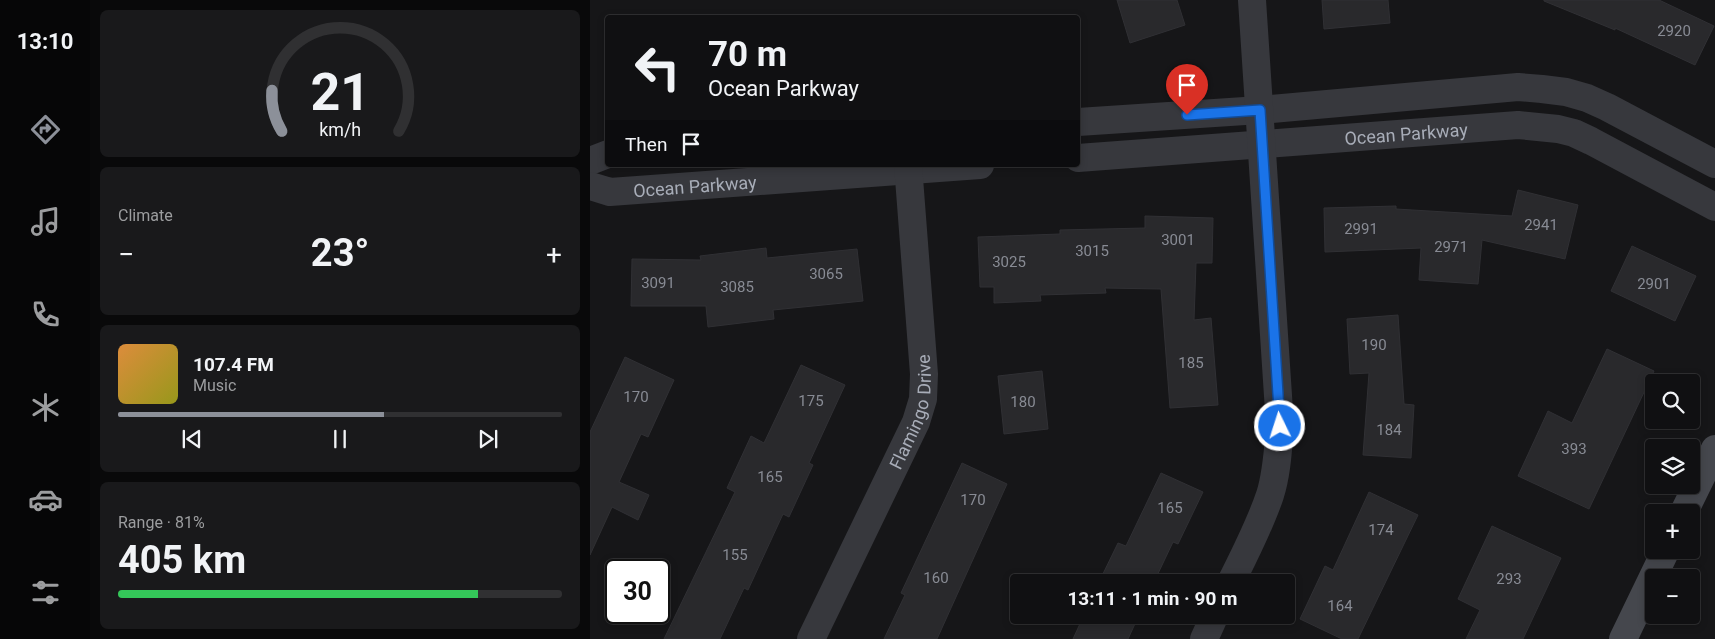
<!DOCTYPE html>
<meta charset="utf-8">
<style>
:root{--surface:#101012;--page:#19191b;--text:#f1f3f6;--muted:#9c9d9f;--line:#303032;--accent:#8c9099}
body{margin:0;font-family:Roboto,sans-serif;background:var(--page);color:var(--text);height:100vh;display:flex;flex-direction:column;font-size:19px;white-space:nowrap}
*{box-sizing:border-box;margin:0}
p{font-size:16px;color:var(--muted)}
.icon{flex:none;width:28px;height:28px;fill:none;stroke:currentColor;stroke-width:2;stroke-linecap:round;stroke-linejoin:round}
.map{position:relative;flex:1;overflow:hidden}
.sheet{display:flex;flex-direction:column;gap:10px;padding:10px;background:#09090a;width:500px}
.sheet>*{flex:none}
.banner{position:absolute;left:15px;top:15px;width:475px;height:152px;border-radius:5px;box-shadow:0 2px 8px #0003,0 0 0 1px var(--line);background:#101012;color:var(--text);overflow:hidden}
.tools{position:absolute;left:1055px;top:374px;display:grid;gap:10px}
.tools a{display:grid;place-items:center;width:55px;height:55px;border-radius:5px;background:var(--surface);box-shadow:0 2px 8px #0003,0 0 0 1px var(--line);font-size:25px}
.speed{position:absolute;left:15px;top:559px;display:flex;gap:10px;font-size:25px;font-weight:700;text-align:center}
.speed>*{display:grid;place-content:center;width:65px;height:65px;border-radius:50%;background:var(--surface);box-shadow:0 2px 8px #0003,0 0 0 1px var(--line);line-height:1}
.speed .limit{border:2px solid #111;border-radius:8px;background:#fff;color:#111}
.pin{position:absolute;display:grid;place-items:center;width:42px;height:42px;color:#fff;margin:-51px -21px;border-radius:50% 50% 50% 0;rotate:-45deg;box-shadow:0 0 5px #0007}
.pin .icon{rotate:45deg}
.me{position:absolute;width:55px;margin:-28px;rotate:356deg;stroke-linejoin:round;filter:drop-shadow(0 0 4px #0008)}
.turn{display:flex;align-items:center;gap:18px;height:105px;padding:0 20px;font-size:22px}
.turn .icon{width:65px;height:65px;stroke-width:2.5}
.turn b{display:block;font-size:35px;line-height:42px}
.then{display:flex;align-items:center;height:48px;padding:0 20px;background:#0003;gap:10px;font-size:19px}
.big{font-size:38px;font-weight:700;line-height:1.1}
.sheet .widget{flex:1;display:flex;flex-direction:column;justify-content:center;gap:8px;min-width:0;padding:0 18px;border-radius:8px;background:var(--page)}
.sheet .dial{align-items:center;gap:0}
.dial svg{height:130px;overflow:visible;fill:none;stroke:var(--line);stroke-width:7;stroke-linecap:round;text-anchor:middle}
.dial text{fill:var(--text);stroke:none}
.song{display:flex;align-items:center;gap:15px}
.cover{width:60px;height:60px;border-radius:8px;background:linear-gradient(135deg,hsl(30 70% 55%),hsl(60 70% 35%))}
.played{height:5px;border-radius:2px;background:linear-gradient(90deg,var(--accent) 60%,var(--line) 60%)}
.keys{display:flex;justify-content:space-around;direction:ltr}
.heat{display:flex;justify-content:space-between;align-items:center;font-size:28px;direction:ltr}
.charge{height:8px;border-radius:4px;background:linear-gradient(90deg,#34c759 81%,var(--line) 0)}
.trip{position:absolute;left:420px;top:574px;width:285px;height:50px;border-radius:5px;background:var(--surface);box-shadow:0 2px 8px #0003,0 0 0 1px var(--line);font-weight:700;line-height:50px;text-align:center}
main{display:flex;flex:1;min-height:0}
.dock{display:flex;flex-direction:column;width:90px;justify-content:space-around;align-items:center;background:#060607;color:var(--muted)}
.dock .icon{width:35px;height:35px}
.dock .selected{color:var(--accent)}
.dock b{font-size:22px;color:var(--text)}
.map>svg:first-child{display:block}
.building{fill:#29292c;stroke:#303034}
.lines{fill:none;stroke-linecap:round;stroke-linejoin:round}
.street{stroke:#37383d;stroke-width:28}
.secondary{stroke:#45474d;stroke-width:28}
.route-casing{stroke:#114b97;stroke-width:12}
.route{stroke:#1a73e8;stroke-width:9}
.labels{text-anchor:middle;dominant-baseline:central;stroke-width:5;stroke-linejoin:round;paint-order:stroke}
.number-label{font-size:15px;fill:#888b94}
.street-label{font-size:18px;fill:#a8adb8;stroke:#111113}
</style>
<main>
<nav class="dock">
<b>13:10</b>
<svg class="icon selected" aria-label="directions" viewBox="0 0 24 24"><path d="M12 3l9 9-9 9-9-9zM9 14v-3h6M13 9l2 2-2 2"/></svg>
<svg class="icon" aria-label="music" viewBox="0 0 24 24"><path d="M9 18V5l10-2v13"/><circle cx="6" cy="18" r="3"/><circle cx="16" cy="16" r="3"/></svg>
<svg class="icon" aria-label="phone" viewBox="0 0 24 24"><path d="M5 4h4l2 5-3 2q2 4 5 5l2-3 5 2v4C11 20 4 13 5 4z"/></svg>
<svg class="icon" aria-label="climate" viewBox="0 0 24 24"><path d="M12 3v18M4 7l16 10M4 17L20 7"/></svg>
<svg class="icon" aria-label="car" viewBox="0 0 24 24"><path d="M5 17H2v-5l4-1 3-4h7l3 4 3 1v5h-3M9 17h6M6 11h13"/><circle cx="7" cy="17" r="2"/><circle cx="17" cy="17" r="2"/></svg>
<svg class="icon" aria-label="filters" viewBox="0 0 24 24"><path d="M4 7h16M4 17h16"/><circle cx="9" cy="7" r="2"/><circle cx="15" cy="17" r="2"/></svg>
</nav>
<section class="sheet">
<div class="widget dial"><svg viewBox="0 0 100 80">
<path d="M14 69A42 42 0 1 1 86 69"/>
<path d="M14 69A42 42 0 0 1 8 44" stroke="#8c9099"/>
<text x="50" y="56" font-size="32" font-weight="700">21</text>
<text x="50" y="72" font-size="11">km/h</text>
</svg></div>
<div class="widget"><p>Climate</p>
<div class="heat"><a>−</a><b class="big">23°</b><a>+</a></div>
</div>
<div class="widget">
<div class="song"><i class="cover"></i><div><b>107.4 FM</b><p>Music</p></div></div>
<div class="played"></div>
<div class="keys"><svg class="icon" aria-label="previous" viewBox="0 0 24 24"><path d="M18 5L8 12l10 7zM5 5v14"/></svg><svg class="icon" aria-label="pause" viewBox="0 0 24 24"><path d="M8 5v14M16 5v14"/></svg><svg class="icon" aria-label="next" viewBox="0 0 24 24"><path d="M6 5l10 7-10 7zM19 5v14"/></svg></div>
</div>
<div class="widget"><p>Range · 81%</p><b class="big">405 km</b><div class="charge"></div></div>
</section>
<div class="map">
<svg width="1125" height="639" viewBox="0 0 1125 639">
<rect width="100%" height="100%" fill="#161618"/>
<g class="building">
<path d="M 527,0 L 587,0 L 595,25 L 540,43 Z"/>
<path d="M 732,0 L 798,0 L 800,23 L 734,29 Z"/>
<path d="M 954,0 L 1069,0 L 1124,26 L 1105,65 L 1025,28 L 1025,30 L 954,1 Z"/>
<path d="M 928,190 L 988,205 L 975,259 L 892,240 L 888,284 L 829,280 L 831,248 L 735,252 L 734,208 L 806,206 L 806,209 L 922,216 Z"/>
<path d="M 555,216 L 623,218 L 622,263 L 606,263 L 604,320 L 621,318 L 628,405 L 580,408 L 571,289 L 515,288 L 516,293 L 450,295 L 451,301 L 404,303 L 404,287 L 390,287 L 388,237 L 470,234 L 470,230 L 555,228 Z"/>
<path d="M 1042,246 L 1106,276 L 1085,321 L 1021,291 Z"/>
<path d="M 176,248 L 177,258 L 267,249 L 273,301 L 183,310 L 184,319 L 118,327 L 116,306 L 41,306 L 42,259 L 111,260 L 110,256 Z"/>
<path d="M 808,315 L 814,404 L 824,405 L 821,458 L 773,455 L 779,373 L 760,374 L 757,319 Z"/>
<path d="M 1017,349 L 1064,371 L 999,509 L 928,476 L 958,411 L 982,423 Z"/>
<path d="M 35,357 L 84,380 L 58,437 L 51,434 L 29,482 L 59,495 L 48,520 L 22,507 L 0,555 L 0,432 Z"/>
<path d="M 211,365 L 255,385 L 219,463 L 223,465 L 199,517 L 193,514 L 158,590 L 154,588 L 130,639 L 74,639 L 145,492 L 137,488 L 161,436 L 174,443 Z"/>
<path d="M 452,371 L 458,429 L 414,434 L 408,376 Z"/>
<path d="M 372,463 L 417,484 L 347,639 L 294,639 L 315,595 L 311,593 Z"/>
<path d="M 571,473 L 613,492 L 588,544 L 583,542 L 564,582 L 509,582 L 528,543 L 536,546 Z"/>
<path d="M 779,492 L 828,515 L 768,639 L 752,639 L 710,619 L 735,566 L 743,570 Z"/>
<path d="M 902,526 L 971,558 L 933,639 L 876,639 L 890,610 L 868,599 Z"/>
<path d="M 494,615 L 549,615 L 538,639 L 483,639 Z"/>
</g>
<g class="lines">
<g class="street">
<path d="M 488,122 L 670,110 L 928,87 L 952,89 L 976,92 L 997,98 L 1017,107 L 1125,164"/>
<path id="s1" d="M 488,158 L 928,125 L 968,129 L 984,133 L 1001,141 L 1125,207"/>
<path d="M 0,161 L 18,154"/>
<path id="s2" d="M 0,186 L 20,192 L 390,165"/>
<path d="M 641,582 C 655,554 670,525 680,495 C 687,473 688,449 690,426 L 662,0"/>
<path id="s3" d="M 221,639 L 326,422 L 333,399 L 334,374 L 318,165"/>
<path d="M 614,639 L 625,615"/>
</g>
<g class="secondary">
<path d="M 1094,512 L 1125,449"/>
<path d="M 1033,639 L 1076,550"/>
</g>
</g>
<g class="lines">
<g class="route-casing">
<path id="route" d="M 597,115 L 670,110 L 690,426"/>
</g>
<use href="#route" class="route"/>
</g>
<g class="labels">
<g class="number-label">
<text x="1084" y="31">2920</text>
<text x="951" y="225">2941</text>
<text x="771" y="229">2991</text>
<text x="588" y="240">3001</text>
<text x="861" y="247">2971</text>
<text x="502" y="251">3015</text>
<text x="419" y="262">3025</text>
<text x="236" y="274">3065</text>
<text x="68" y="283">3091</text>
<text x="1064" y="284">2901</text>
<text x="147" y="287">3085</text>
<text x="784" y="345">190</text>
<text x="601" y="363">185</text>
<text x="46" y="397">170</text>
<text x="221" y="401">175</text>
<text x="433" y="402">180</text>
<text x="799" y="430">184</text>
<text x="984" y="449">393</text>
<text x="180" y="477">165</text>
<text x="383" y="500">170</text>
<text x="580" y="508">165</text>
<text x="791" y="530">174</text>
<text x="145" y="555">155</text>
<text x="346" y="578">160</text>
<text x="919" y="579">293</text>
<text x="750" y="606">164</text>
</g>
<g class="street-label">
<text stroke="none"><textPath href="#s1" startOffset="329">Ocean Parkway</textPath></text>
<text stroke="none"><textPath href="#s2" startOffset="106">Ocean Parkway</textPath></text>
<text stroke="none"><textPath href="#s3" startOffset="250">Flamingo Drive</textPath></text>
</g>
</g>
</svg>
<div class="tools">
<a><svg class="icon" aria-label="search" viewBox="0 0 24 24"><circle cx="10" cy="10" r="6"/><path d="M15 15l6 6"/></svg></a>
<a><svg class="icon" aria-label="layers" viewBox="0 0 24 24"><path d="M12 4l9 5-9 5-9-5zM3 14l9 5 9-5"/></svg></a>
<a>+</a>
<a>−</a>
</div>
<div class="speed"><div class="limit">30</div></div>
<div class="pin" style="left:597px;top:115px;background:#d93025"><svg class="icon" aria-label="arrive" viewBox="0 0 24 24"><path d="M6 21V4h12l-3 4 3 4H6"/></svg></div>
<svg class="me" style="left:690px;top:426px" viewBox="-20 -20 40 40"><circle r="17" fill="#1a73e8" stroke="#fff" stroke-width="3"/><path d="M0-11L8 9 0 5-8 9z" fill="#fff"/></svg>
<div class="trip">13:11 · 1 min · 90 m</div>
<div class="banner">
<div class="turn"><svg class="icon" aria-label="left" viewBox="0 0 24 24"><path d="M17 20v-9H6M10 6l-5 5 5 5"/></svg><div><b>70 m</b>Ocean Parkway</div></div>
<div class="then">Then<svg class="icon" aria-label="arrive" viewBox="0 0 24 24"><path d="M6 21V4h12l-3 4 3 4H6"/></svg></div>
</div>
</div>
</main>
